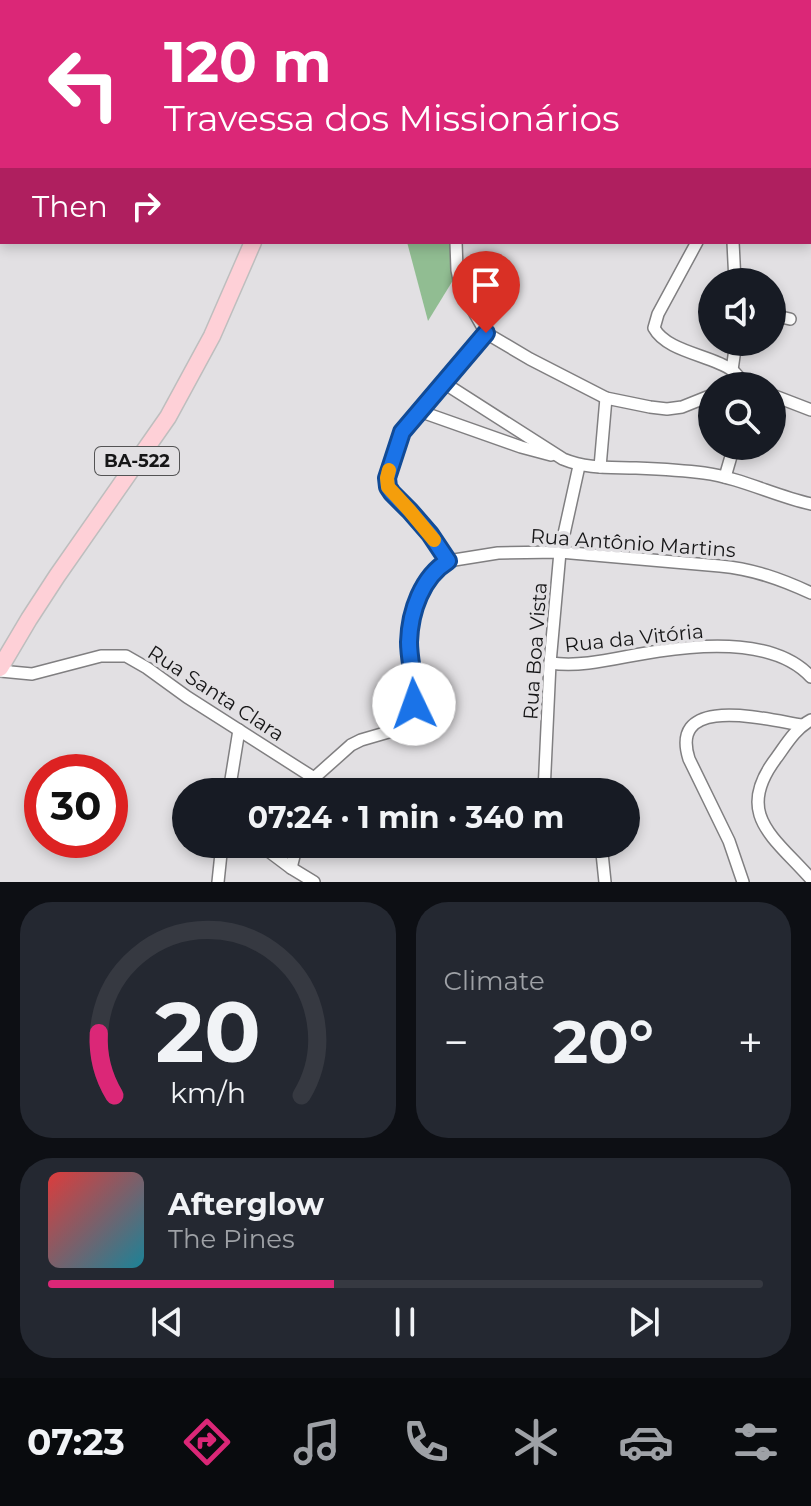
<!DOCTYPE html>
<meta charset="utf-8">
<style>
:root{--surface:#171b24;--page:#242831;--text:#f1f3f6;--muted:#9ea1a6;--line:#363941;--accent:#db2777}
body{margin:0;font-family:Montserrat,sans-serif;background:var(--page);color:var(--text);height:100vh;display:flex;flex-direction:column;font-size:30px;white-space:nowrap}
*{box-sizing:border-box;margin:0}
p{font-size:26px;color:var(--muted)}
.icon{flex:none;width:44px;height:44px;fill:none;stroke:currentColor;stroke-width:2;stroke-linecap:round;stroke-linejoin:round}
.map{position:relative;height:882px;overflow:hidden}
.drawer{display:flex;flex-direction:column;gap:20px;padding:20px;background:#0d0f14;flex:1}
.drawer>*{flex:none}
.banner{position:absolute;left:0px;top:0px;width:812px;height:244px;box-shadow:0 4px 12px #0003;background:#db2777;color:#fff;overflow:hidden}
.tools{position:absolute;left:698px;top:268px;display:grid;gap:16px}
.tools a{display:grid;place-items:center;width:88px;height:88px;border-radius:50%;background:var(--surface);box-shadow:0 4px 12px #0003;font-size:40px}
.speed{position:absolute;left:24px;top:754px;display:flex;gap:16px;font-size:40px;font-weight:700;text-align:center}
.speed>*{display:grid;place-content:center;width:104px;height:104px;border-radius:50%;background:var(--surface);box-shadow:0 4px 12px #0003;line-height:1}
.speed .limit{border:12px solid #d22;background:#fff;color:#111}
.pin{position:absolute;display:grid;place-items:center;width:68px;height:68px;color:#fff;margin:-82px -34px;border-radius:50% 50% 50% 0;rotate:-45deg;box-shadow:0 0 8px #0007}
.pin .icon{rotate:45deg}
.me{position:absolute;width:88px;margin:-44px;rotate:357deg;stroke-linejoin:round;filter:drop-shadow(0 0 6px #0008)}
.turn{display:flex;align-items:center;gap:28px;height:168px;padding:0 32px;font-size:36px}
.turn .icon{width:104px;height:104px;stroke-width:2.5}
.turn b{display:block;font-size:56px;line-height:68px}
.then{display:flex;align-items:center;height:76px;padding:0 32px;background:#0003;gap:16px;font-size:30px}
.big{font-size:60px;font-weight:700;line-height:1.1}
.drawer .card{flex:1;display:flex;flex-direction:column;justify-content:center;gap:12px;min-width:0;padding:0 28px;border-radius:32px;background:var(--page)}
.drawer .dial{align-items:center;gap:0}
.dial svg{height:208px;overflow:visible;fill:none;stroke:var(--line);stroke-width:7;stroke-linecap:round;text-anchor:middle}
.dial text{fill:var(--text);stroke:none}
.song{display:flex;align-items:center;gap:24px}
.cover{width:96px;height:96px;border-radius:12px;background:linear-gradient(135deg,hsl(0 70% 55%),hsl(190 70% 35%))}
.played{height:8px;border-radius:4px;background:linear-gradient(90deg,var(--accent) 40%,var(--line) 40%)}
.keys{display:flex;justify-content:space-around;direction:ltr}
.heat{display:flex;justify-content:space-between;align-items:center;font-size:44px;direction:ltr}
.drawer .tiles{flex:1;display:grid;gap:20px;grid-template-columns:1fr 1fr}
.card:last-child{grid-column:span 2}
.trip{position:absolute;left:172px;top:778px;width:468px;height:80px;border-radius:40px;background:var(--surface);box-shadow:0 4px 12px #0003;font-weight:700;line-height:80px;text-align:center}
.tab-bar{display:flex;height:128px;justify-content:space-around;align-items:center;background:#090b0e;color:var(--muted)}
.tab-bar .icon{width:56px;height:56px}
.tab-bar .current{color:var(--accent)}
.tab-bar b{font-size:36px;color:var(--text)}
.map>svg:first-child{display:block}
.green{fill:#91bd92}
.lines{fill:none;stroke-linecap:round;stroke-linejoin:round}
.minor-casing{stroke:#807f81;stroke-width:14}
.primary-casing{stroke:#bebebe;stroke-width:19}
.minor{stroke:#fff;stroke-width:11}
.primary{stroke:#fed0d7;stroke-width:16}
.route-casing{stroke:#114b97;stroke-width:20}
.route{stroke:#1a73e8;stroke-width:14}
.slow{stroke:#f59e0b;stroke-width:14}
.labels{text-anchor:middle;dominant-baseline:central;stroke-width:7;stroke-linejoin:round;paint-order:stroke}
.shield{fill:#e2e0e3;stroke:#535354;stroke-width:2}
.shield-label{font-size:18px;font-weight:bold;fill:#161617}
.street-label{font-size:20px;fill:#161617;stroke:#e2e0e3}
</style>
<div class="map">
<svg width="811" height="882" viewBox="0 0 811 882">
<rect width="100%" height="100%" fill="#e2e0e3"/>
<path class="green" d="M 407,242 L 449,242 L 455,277 L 428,321 Z"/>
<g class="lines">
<g class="minor-casing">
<g id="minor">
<path d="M 505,2 L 506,0"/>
<path d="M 528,2 L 528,0"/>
<path d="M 810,37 L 811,37"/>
<path d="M 810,82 L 811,85"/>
<path d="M 810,234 L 811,234"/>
<path d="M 456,242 L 457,270 L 461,289 L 486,333 L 530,359 L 606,398 L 650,407 L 667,409 L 682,407 L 712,395"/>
<path d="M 697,242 L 658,314 L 654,328 C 667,352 711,355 732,370 C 739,376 741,382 751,386"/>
<path d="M 733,242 L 735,282"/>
<path d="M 772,315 L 790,319"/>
<path d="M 732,370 L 736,342"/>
<path d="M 444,383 L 563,459 C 587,469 610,467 636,468 C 659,469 681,470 704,473 C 741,478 775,496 811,504"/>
<path d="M 772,395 L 811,410"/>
<path d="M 419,411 L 521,447 L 551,455"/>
<path d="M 600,467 L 606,398"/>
<path d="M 725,477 L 734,446"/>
<path d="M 448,561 C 436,544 425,526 410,510 C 403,503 392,497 388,487 C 382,473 400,435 409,422 L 486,333"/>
<path d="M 550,663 C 587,668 622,656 659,651 C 706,644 776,639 811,677"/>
<path d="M 0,671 L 32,674 L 101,656 L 126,656 L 147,668 L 187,697 L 314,778"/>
<path d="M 811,720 C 796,728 787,743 777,757 C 733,814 774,837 811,879"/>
<path d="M 314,778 L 351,745 L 361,740 L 392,731 L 400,727 L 407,722 L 412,713 L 415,686 L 409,643 L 415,607 L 429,577 L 436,569 L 448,561 L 498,553 L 560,552 L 720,566 C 753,569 781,579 811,593"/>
<path d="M 229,792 L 239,730"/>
<path d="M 311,792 L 314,778"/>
<path d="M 544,792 L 550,663 L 560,552 L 579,466"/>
<path d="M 259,844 L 291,868 L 314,882"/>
<path d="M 598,844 L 602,853 L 605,882"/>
<path d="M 291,868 L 297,844"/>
<path d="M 218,882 L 222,844"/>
<path d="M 743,882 L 729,841 L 689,759 C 668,693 768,720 802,725"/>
</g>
</g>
<g class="primary-casing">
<g id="primary">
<path d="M 573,0 L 686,2"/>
<path d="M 402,2 L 410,0"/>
<path d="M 810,8 L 811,8"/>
<path d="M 0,668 L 29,619 L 57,576 L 168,417 L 212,336 L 253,242"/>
</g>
</g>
<use href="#minor" class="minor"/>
<use href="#primary" class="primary"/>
</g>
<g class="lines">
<g class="route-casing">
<path id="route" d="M 414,704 C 416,682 409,662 409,642 C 410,611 422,577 448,561 L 430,534 L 410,511 L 392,493 L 388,487 L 387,478 L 402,432 L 486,333"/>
</g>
<use href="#route" class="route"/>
<path class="slow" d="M 389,470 L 387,478 L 388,487 L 410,511 L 434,540"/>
</g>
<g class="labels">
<rect class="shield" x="95" y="447" width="84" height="28" rx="6"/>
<g class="shield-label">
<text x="137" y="461">BA-522</text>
</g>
<g class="street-label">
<text transform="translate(633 543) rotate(4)">Rua Antônio Martins</text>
<text transform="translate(634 638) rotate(-6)">Rua da Vitória</text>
<text transform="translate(535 651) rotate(-86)">Rua Boa Vista</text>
<text transform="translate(216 693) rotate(33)">Rua Santa Clara</text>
</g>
</g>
</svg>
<div class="tools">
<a><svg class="icon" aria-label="sound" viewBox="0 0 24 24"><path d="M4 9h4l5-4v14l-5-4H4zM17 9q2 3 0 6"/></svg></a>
<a><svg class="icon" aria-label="search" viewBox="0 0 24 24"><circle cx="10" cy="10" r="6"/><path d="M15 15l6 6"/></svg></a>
</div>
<div class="speed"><div class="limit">30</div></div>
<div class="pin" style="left:486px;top:333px;background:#d93025"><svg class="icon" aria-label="arrive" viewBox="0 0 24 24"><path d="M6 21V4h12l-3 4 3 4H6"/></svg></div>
<svg class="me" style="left:414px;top:704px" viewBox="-20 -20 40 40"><circle r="19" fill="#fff"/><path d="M0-13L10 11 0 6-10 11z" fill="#1a73e8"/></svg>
<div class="trip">07:24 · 1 min · 340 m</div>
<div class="banner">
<div class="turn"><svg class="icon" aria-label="left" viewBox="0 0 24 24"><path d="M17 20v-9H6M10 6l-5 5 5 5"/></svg><div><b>120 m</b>Travessa dos Missionários</div></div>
<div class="then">Then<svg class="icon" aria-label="right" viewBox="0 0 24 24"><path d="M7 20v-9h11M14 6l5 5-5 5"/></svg></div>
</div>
</div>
<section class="drawer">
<div class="tiles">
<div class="card dial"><svg viewBox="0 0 100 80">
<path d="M14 69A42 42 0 1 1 86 69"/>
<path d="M14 69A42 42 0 0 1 8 45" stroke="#db2777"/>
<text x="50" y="56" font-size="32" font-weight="700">20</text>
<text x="50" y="72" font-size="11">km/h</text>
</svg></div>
<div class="card"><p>Climate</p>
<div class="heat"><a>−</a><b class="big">20°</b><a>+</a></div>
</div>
<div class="card">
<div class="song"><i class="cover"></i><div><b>Afterglow</b><p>The Pines</p></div></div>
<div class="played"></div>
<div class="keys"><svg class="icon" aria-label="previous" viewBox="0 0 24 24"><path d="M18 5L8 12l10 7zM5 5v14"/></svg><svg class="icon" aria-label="pause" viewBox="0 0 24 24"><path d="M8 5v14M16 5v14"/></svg><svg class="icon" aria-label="next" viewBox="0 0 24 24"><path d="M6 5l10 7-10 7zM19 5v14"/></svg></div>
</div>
</div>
</section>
<nav class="tab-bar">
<b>07:23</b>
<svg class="icon current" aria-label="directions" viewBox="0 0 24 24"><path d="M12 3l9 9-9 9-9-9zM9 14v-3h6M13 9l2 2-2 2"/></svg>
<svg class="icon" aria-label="music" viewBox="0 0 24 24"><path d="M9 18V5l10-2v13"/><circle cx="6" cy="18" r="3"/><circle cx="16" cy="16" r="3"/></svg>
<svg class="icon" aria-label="phone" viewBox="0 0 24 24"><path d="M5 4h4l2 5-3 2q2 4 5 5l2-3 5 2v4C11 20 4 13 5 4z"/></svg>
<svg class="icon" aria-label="climate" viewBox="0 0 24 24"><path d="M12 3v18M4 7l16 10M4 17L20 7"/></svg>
<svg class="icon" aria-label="car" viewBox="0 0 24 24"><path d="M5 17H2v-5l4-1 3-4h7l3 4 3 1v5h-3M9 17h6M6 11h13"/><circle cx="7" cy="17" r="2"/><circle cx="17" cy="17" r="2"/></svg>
<svg class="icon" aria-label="filters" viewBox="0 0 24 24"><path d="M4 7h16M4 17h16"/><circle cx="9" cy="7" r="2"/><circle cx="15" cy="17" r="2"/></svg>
</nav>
